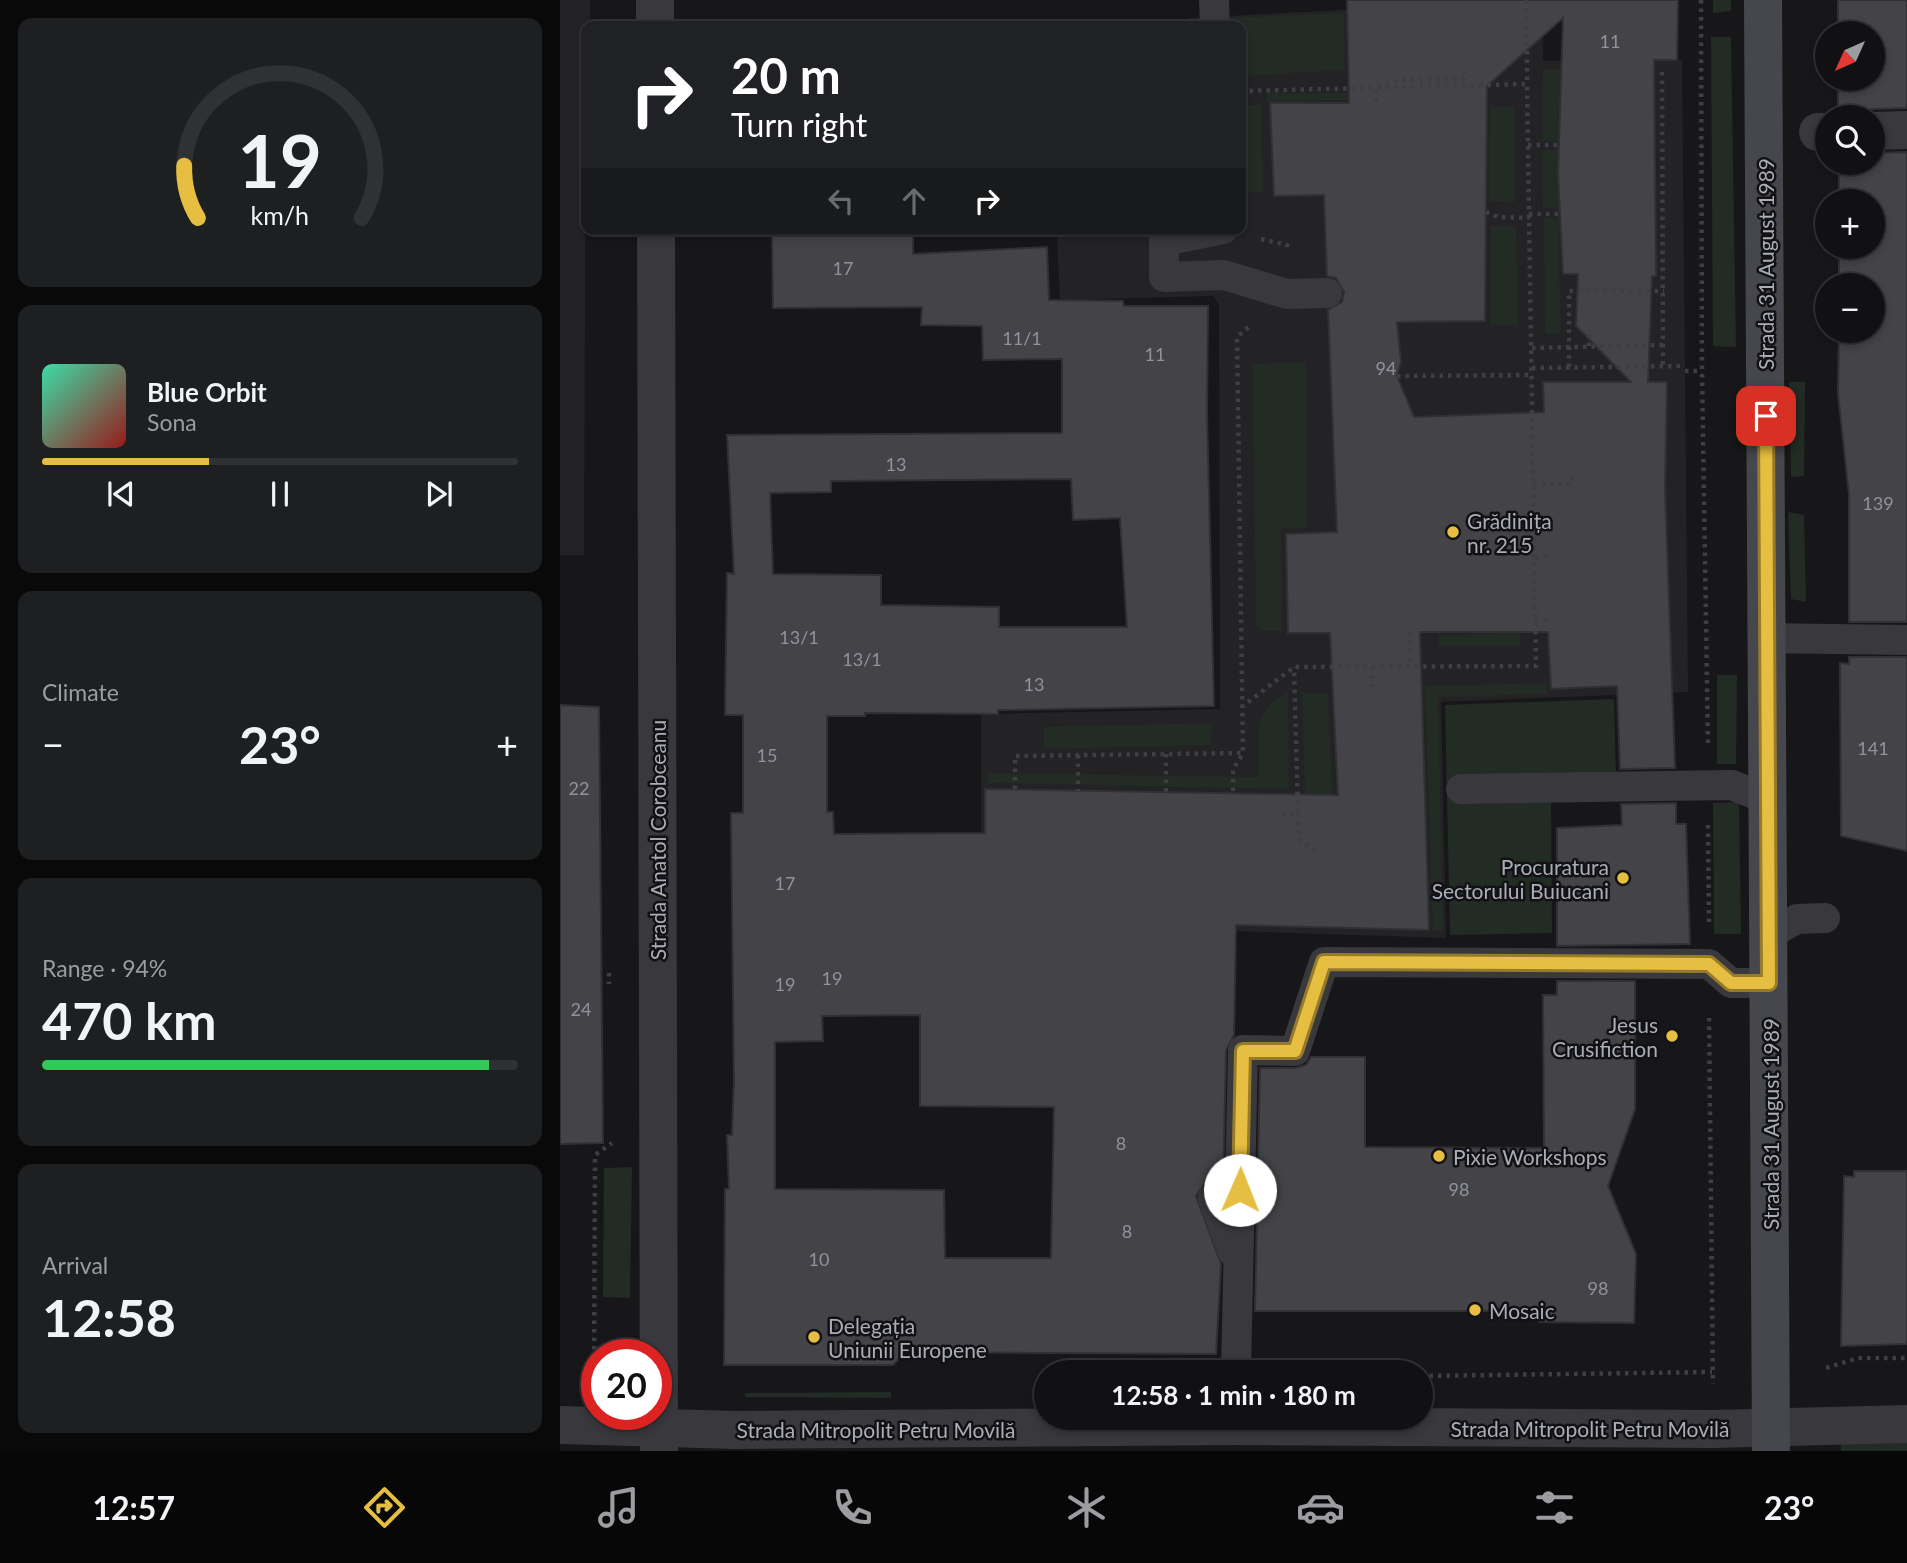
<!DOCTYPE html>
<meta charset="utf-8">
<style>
:root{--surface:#111113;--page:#1e1f21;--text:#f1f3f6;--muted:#9c9da0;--line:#303133;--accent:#e6be41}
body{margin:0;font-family:Lato,sans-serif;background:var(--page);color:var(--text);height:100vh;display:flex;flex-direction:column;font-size:26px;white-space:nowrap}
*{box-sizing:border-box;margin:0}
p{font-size:23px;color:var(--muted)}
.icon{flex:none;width:38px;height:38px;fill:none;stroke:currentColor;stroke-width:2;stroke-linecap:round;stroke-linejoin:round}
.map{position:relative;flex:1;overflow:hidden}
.details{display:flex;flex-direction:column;gap:18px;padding:18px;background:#09090a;width:560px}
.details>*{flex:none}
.guide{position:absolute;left:21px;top:21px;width:665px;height:214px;border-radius:14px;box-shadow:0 4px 10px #0003,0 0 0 2px var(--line);background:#202124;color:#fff;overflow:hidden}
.needle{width:46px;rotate:225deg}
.buttons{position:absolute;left:1255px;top:21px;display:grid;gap:14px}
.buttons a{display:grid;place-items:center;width:70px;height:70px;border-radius:50%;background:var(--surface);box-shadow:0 4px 10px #0003,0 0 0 2px var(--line);font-size:35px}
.speed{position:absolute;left:21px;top:1339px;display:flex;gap:14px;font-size:35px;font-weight:700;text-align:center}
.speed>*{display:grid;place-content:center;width:91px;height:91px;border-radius:50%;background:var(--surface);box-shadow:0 4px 10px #0003,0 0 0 2px var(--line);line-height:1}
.speed .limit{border:10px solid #d22;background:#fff;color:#111}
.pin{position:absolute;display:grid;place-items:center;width:60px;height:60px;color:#fff;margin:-30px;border-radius:14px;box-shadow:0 4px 10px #0006}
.me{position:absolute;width:77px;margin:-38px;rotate:1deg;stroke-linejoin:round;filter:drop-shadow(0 0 5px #0008)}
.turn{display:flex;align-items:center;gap:24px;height:147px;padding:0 35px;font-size:32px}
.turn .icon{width:91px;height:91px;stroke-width:2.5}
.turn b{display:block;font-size:49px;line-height:60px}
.lanes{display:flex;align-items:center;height:66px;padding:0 35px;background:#0003;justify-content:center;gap:35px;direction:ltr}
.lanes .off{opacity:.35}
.big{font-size:52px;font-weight:700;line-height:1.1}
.details .widget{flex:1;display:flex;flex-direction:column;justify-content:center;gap:10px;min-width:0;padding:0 24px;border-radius:14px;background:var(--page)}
.details .dial{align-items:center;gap:0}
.dial svg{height:182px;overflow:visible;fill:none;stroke:var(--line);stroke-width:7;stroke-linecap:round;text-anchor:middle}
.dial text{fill:var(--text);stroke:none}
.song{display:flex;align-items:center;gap:21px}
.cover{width:84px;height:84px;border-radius:10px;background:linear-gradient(135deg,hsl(160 70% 55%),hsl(0 70% 35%))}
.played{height:7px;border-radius:4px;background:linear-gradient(90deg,var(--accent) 35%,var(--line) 35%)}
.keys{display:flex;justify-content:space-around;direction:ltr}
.heat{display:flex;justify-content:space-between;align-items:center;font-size:38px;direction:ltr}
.charge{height:10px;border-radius:5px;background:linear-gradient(90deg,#34c759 94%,var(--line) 0)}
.trip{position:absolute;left:474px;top:1360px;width:399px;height:70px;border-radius:35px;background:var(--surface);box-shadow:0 4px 10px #0003,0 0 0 2px var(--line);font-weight:700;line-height:70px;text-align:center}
.dock{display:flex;height:112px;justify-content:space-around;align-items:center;background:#070708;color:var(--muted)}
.dock .icon{width:49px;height:49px}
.dock .active{color:var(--accent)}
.dock b{font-size:32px;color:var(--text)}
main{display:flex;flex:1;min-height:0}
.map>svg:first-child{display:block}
.built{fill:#232325}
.green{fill:#232b25}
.building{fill:#444448;stroke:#313134;stroke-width:2;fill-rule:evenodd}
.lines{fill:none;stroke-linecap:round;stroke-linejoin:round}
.path{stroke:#3e3f44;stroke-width:4.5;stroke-dasharray:3.5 5;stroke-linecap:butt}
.lane{stroke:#38383d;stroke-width:30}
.street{stroke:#38383d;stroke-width:38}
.secondary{stroke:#46474d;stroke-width:38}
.route-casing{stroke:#967c2a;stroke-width:18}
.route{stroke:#e6be41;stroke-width:12}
.poi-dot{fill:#e6be41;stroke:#121214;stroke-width:2.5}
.labels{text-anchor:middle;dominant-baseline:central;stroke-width:5;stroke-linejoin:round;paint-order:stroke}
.number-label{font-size:18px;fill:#90939c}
.street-label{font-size:21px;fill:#aaadb8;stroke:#121214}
.poi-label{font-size:21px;fill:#aaadb8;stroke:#121214;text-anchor:start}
</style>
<main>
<section class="details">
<div class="widget dial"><svg viewBox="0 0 100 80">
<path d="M14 69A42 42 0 1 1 86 69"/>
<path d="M14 69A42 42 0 0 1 8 46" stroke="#e6be41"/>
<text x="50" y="56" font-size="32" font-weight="700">19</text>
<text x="50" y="72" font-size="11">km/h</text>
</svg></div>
<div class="widget">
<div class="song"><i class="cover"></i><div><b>Blue Orbit</b><p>Sona</p></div></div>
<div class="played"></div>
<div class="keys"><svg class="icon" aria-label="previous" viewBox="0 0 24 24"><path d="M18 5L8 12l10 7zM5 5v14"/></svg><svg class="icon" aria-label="pause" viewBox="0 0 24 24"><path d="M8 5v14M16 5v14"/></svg><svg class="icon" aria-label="next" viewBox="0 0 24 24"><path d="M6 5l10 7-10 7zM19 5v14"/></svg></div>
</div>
<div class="widget"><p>Climate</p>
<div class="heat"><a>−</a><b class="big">23°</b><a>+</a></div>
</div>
<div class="widget"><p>Range · 94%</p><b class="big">470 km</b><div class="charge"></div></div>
<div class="widget"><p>Arrival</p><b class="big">12:58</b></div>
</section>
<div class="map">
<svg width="1347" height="1451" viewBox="0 0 1347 1451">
<rect width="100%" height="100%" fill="#171719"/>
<g class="built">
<path d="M 0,0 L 30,0 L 30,26 L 26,26 L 24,555 L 0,555 Z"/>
<path d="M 982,0 L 983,61 L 1122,60 L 1128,692 L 881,702 L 886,938 L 675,931 L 421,944 L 421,714 L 660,709 L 659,304 L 653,296 L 500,300 L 497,237 L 583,232 L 584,229 L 681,229 L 681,26 L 629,26 L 629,18 Z"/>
</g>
<g class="green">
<path d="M 1153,0 L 1171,0 L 1171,11 L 1153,13 Z"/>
<path d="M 784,13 L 785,70 L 681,76 L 681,26 L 670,26 L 669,18 Z"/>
<path d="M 1151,37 L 1171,37 L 1176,347 L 1153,346 Z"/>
<path d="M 983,69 L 1000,69 L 998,141 L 982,141 Z"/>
<path d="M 708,93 L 797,93 L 797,100 L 706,102 Z"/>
<path d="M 681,105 L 701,105 L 703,192 L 681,192 Z"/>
<path d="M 930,107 L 954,107 L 955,202 L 929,201 Z"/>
<path d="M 982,150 L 998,150 L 998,209 L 983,208 Z"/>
<path d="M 984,218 L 999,218 L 1000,333 L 985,333 Z"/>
<path d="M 931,226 L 956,226 L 958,325 L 931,325 Z"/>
<path d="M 746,362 L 747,528 L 721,529 L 722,631 L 701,631 L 696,624 L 693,364 Z"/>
<path d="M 1229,382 L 1245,382 L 1244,476 L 1231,477 Z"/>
<path d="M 1228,512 L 1244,515 L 1246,602 L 1231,599 Z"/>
<path d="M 961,541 L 960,646 L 879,646 L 879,635 L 933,634 L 934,542 Z"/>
<path d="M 1157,675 L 1177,675 L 1176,764 L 1157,764 Z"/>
<path d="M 987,683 L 987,694 L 878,697 L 883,931 L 873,931 L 865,690 L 818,690 L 817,687 Z"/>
<path d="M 728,692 L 729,789 L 427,783 L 428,773 L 698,777 C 700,740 689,711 728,692 Z"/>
<path d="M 742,693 L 768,693 L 773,813 L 746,834 Z"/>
<path d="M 1054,699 L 1056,782 L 991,799 L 992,933 L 890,935 L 885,705 Z"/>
<path d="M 652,723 L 651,745 L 484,749 L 484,727 Z"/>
<path d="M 1179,802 L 1181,934 L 1154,934 L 1153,803 Z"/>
<path d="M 72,1167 L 70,1298 L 43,1297 L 44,1168 Z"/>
<path d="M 331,1392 L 331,1398 L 185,1397 L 185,1393 Z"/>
<path d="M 1280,1437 L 1347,1437 L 1347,1451 L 1281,1451 Z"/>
</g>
<g class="building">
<path d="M 787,0 L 1118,0 L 1117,60 L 1094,60 L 1096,276 L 1092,276 L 1088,382 L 1107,382 L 1105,489 L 1115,768 L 1060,769 L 1057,686 L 991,689 L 988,632 L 860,632 L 869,930 L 676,925 L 674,1035 L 666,1050 L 663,1184 L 646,1182 L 636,1196 L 661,1264 L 656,1354 L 345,1352 L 333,1365 L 164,1365 L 165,1189 L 169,1189 L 167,1135 L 172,1135 L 174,1081 L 171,813 L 183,813 L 183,715 L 165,715 L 167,573 L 174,574 L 167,435 L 502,433 L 502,359 L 423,360 L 422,326 L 361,325 L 362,307 L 213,308 L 212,229 L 353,229 L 353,254 L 487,247 L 489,300 L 563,301 L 564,306 L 648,306 L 647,413 L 654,706 L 438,710 L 438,714 L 305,713 L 305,716 L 267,716 L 267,812 L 273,812 L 274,834 L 425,833 L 425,789 L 778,795 L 770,633 L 728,633 L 726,534 L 777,532 L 768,310 L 782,302 L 784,292 L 776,278 L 767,276 L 764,195 L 714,196 L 710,103 L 789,103 ZM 1003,18 L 998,174 L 1003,274 L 1018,274 L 1016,326 L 1071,382 L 983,382 L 984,412 L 854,417 L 837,376 L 841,362 L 837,322 L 925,321 L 927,86 ZM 511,479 L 513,520 L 560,518 L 567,627 L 439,627 L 439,607 L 321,605 L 321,575 L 213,574 L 210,493 L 271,492 L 271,481 ZM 360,1015 L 360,1106 L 494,1107 L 491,1258 L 385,1258 L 384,1190 L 215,1189 L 215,1042 L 263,1041 L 262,1016 Z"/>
<path d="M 1278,0 L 1347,0 L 1347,108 L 1311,109 L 1296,117 L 1282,117 L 1278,113 L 1278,79 L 1312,79 L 1312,33 L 1278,33 Z"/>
<path d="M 1347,152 L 1347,622 L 1289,622 L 1289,495 L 1278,393 L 1279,331 L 1312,331 L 1312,285 L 1279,285 L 1279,247 L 1312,247 L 1312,201 L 1279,201 L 1279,163 L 1312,163 L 1312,153 Z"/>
<path d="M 1289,657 L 1347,657 L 1347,851 L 1281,836 L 1280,663 L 1289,664 Z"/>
<path d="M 0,705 L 39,707 L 43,1143 L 0,1144 Z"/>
<path d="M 1116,803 L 1116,824 L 1126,824 L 1130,944 L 997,946 L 997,828 L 1062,825 L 1061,804 Z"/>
<path d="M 997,981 L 1075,981 L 1075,1109 L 1048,1186 L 1076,1254 L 1074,1323 L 979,1322 L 979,1311 L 695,1311 L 700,1068 L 735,1068 L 746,1065 L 751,1057 L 805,1057 L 805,1147 L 984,1148 L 983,995 L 997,995 Z"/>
<path d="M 1294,1171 L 1347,1171 L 1347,1344 L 1281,1346 L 1284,1176 L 1294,1177 Z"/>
</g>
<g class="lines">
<g class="path">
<path d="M 967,0 L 967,84"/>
<path d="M 1141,0 L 1142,371 L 1148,747"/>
<path d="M 1102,72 L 1103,366"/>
<path d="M 681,91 L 967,84 L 976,666 L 734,667 L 683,706"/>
<path d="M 816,102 L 815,88 L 838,80 L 904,79 L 904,72"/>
<path d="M 968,145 L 999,145"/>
<path d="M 926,212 L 938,217 L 969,218"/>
<path d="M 969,214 L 1001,214"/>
<path d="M 701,239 L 727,245 L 727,252"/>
<path d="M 1029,346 L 1029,330"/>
<path d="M 972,348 L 1104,345"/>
<path d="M 1009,367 L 1009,291 L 1104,291"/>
<path d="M 972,368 L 1125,366"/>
<path d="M 1125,371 L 1142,371"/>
<path d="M 837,376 L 972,375"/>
<path d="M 973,485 L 1012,484 L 1012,476"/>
<path d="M 931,531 L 974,532"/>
<path d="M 975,558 L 987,556"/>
<path d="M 975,620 L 988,620"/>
<path d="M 849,632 L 850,666"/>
<path d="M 812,667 L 813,692"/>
<path d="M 606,754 L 606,792"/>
<path d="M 518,755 L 518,791"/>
<path d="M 455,789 L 455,756 L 683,753 L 677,337 L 691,325"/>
<path d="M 673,791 L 673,769 L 683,754"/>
<path d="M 738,813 L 739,839 L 755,852"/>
<path d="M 722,814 L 738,813 L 734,667"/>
<path d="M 1148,825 L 1149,925"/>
<path d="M 49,973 L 49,984"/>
<path d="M 1149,1018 L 1153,1384"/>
<path d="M 1266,1368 L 1298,1358 L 1347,1358"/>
<path d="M 34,1375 L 35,1155 L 52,1143"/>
<path d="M 861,1376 L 1152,1372"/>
</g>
<g class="lane">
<path d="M 654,0 L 655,26"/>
<path d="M 663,229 L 604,241 L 604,277 L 664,275 L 727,294 L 767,293"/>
<path d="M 1207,638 L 1347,640"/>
<path d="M 901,789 L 1172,785 L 1209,800"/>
<path d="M 1209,934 L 1237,919 L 1265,918"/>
<path d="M 653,1198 L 673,1252"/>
<path d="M 676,1372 L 683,1050 L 735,1051 L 764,962 L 1149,964 L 1171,983 L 1209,983"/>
</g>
<g class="street">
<path d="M 95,0 L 95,26"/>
<path d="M 1312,131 L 1347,130"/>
<path d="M 1258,132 L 1267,132"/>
<path d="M 96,229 L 99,1451"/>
<path d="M 0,1425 L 175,1430 L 675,1426 L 1153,1429 L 1347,1424"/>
</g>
<path class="secondary" d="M 1203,0 L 1211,1451"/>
</g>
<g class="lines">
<g class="route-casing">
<path id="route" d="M 680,1190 L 683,1051 L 735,1051 L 764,962 L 1149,964 L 1171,983 L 1209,983 L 1206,416"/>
</g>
<use href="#route" class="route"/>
</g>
<g class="poi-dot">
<circle cx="893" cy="532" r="7"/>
<circle cx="1063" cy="878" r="7"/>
<circle cx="1112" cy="1036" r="7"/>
<circle cx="879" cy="1156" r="7"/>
<circle cx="915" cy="1310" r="7"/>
<circle cx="254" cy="1337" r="7"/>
</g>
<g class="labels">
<g class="number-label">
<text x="1050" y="41">11</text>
<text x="283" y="268">17</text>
<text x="462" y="338">11/1</text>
<text x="595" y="354">11</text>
<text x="826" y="368">94</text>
<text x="336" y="464">13</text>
<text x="1318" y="503">139</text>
<text x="239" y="637">13/1</text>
<text x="302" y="659">13/1</text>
<text x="474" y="684">13</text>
<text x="1313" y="748">141</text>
<text x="207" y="755">15</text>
<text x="19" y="788">22</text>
<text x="225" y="883">17</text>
<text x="272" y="978">19</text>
<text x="225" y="984">19</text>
<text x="21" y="1009">24</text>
<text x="561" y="1143">8</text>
<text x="899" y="1189">98</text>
<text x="567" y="1231">8</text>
<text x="259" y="1259">10</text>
<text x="1038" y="1288">98</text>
</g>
<g class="street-label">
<text transform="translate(1205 264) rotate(-90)">Strada 31 August 1989</text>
<text transform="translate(97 840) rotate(-90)">Strada Anatol Corobceanu</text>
<text transform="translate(1210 1124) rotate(-90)">Strada 31 August 1989</text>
<text x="1030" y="1428">Strada Mitropolit Petru Movilă</text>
<text x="316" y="1429">Strada Mitropolit Petru Movilă</text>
</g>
<g class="poi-label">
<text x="907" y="520">Grădinița<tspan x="907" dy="24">nr. 215</tspan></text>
<text x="1049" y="866" text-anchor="end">Procuratura<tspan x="1049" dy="24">Sectorului Buiucani</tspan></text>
<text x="1098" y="1024" text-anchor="end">Jesus<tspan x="1098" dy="24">Crusifiction</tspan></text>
<text x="893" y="1156">Pixie Workshops</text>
<text x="929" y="1310">Mosaic</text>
<text x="268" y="1325">Delegația<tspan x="268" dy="24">Uniunii Europene</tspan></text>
</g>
</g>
</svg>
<div class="buttons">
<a><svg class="needle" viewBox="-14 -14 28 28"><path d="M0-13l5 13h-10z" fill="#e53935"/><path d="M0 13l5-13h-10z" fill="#9c9da0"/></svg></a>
<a><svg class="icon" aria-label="search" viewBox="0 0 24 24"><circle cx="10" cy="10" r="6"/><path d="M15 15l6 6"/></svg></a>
<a>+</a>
<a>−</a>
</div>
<div class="speed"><div class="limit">20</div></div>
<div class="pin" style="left:1206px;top:416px;background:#d93025"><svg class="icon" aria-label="arrive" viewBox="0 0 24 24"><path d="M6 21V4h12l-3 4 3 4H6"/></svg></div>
<svg class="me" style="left:680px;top:1190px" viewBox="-20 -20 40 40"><circle r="19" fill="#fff"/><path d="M0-13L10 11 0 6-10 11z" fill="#e6be41"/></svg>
<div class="trip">12:58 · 1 min · 180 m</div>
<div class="guide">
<div class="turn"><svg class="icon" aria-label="right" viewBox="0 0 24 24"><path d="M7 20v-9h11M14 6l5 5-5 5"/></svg><div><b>20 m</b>Turn right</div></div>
<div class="lanes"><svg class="icon off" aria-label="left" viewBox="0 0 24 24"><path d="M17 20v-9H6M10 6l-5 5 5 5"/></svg><svg class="icon off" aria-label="ahead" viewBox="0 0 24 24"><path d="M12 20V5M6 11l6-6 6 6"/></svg><svg class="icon" aria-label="right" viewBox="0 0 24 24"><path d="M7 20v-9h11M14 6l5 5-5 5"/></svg></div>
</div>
</div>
</main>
<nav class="dock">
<b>12:57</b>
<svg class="icon active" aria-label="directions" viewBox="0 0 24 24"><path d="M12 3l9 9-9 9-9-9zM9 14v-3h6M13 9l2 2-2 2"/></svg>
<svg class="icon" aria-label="music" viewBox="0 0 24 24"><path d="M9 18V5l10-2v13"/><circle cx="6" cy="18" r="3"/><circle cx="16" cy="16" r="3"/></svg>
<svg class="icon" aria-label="phone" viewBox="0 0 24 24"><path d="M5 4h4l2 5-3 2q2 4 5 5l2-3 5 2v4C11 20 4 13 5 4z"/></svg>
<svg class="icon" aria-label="climate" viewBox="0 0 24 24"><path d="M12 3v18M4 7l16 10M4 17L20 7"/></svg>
<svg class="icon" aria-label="car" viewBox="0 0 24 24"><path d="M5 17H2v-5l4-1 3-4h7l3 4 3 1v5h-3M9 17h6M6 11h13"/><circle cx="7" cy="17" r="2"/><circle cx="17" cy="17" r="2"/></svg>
<svg class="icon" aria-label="filters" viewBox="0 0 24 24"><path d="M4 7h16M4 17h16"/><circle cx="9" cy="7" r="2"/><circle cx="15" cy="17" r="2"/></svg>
<b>23°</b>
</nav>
